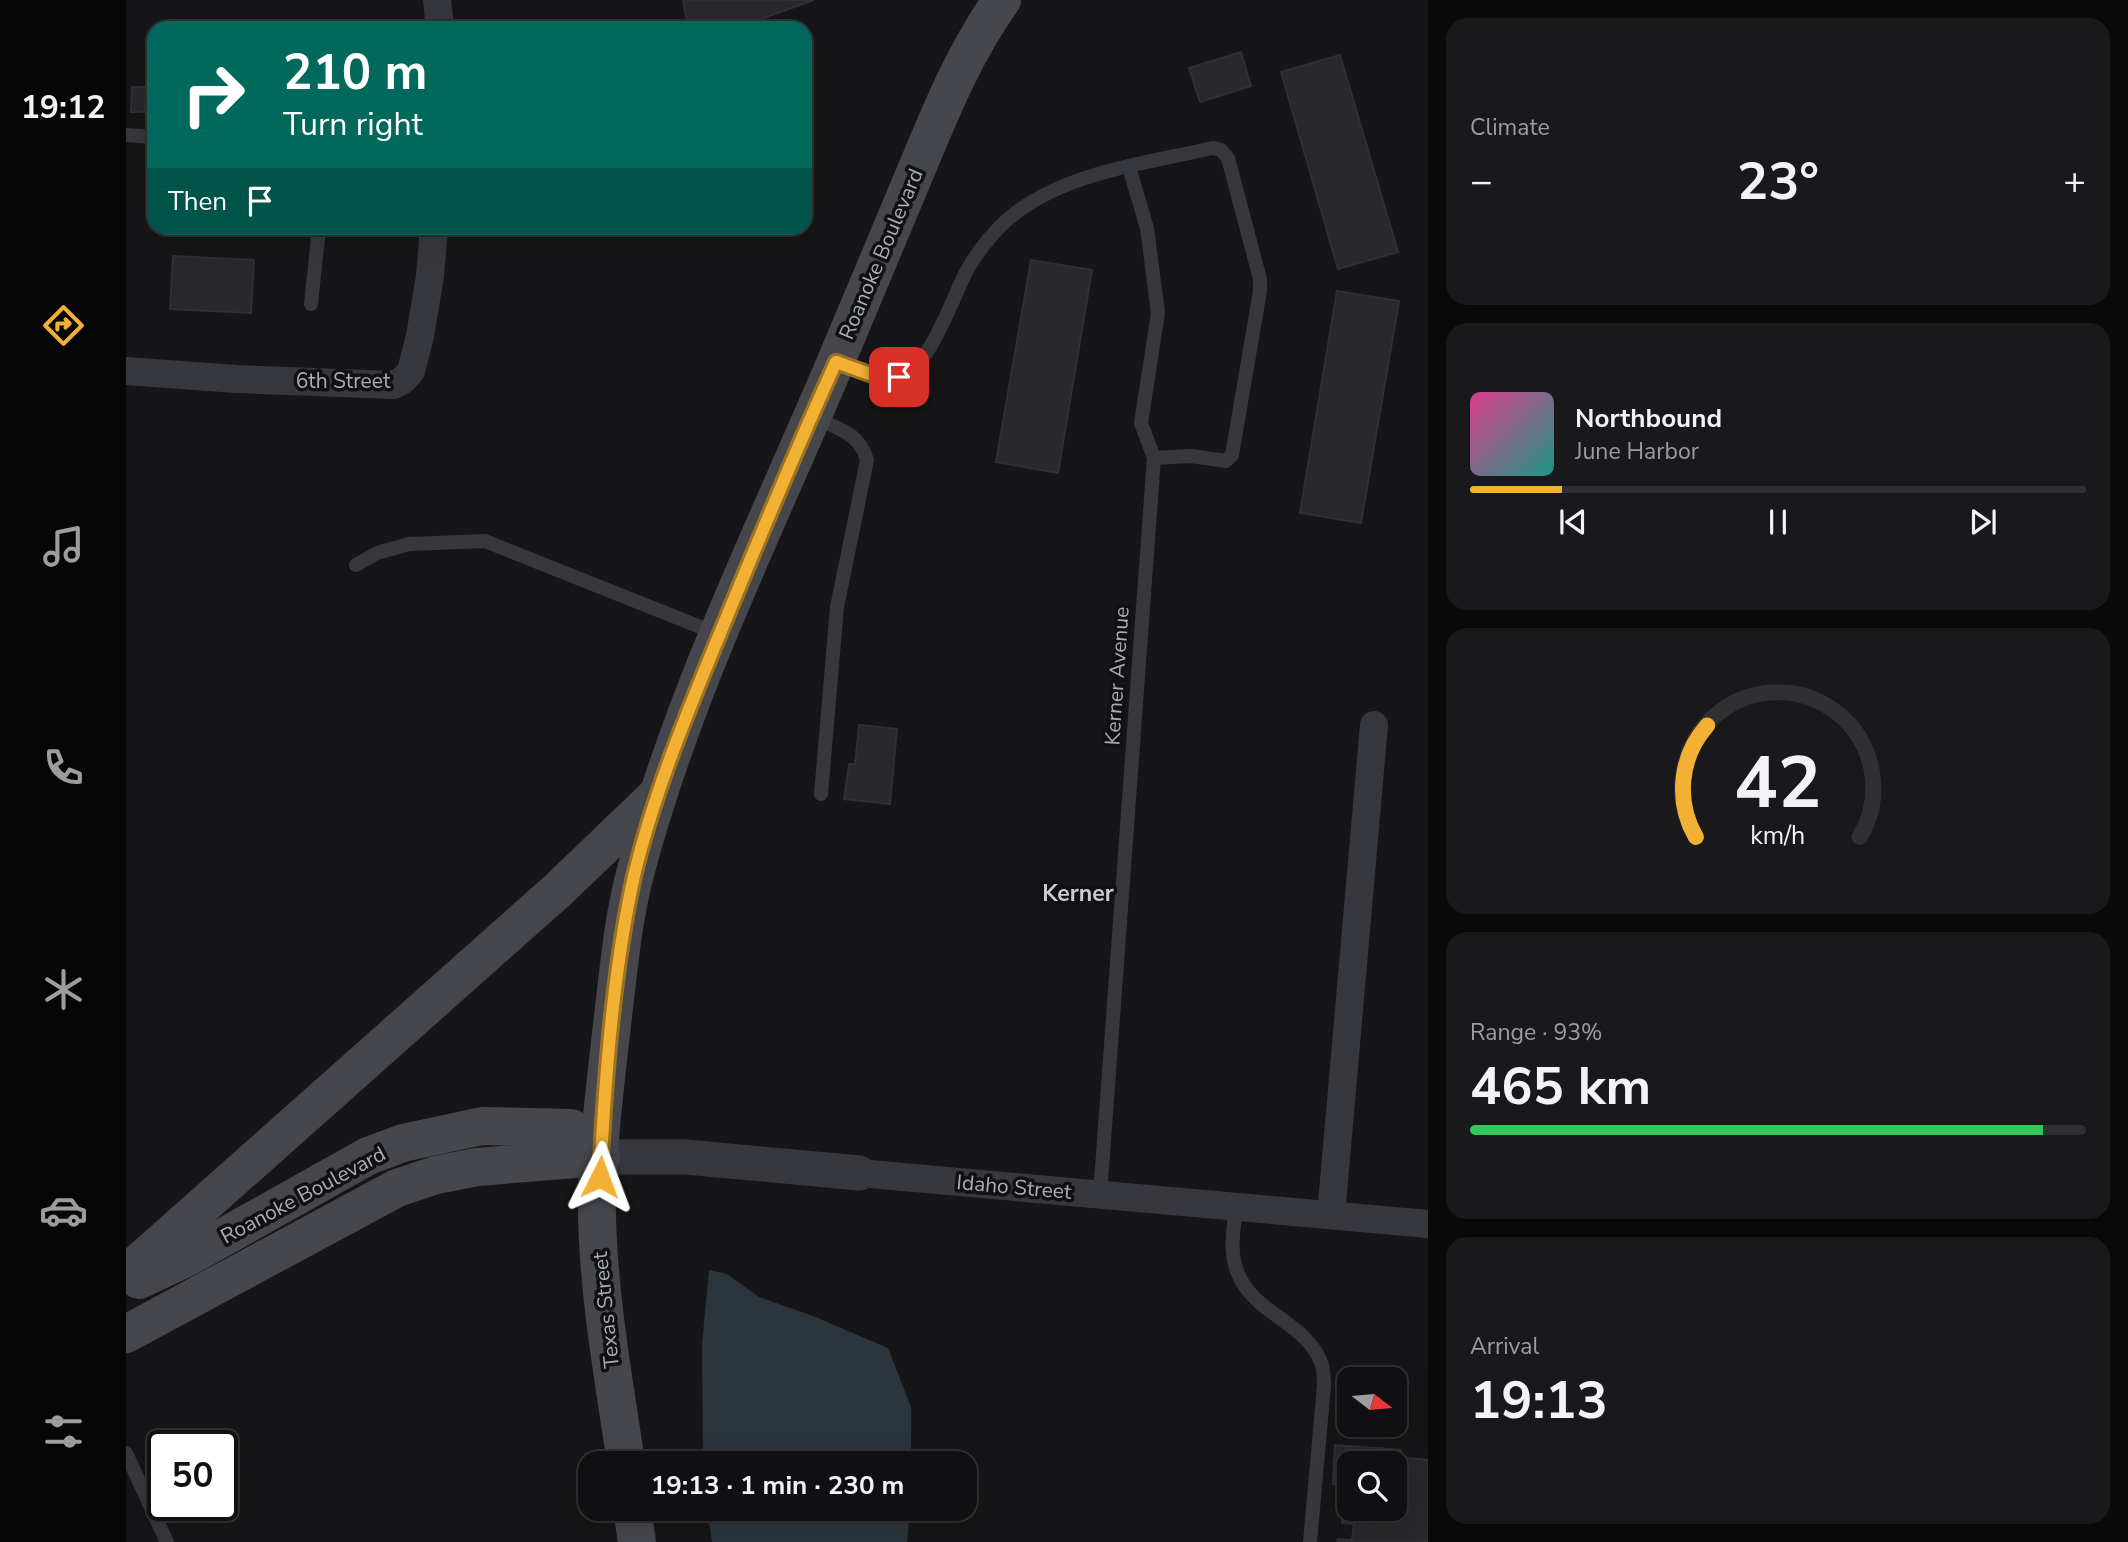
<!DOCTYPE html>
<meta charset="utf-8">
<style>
:root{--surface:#101012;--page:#19191b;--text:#f1f3f6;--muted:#9c9d9f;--line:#303032;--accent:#f2b134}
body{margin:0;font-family:"Nunito Sans",sans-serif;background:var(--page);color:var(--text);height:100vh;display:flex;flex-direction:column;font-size:26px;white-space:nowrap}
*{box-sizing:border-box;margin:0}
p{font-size:23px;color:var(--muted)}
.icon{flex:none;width:38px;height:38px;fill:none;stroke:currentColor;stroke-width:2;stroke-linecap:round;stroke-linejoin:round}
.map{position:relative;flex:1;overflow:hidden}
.details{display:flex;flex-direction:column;gap:18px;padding:18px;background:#09090a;width:700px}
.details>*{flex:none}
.hud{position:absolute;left:21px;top:21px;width:665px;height:214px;border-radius:21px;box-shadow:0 7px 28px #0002,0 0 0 2px var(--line);background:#00695c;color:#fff;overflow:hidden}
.needle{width:46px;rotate:106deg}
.buttons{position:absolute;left:1211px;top:1367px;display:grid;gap:14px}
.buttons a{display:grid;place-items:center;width:70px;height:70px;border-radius:14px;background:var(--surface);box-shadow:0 7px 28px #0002,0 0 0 2px var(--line);font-size:35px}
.speed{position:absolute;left:21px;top:1430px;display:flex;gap:14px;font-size:35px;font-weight:700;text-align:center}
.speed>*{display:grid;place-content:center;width:91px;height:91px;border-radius:50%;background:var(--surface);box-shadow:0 7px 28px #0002,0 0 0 2px var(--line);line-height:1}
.speed .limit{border:4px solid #111;border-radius:10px;background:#fff;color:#111}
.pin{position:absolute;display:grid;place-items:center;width:60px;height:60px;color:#fff;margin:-30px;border-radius:14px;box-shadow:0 4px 10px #0006}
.me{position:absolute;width:77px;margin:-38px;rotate:3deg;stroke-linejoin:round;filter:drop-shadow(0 0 5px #0008)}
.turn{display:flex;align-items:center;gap:24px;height:147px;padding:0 21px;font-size:32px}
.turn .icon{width:91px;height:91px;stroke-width:2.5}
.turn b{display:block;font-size:49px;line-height:60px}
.then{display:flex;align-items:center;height:66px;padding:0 21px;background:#0003;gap:14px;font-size:26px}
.big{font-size:52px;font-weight:700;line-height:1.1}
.details .card{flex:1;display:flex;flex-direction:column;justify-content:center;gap:10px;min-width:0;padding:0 24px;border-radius:21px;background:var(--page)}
.details .dial{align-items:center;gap:0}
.dial svg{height:182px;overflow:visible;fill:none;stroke:var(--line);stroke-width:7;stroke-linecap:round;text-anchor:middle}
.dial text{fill:var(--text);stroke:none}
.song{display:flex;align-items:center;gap:21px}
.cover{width:84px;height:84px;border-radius:10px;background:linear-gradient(135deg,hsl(330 70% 55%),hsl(170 70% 35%))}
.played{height:7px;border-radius:4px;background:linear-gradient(90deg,var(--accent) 15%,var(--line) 15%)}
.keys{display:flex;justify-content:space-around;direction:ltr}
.heat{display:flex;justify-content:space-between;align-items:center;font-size:38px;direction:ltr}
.charge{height:10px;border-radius:5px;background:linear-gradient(90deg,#34c759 93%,var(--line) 0)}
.trip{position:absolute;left:452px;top:1451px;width:399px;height:70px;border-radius:21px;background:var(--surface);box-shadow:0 7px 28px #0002,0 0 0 2px var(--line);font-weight:700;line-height:70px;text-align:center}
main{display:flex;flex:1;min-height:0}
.tabs{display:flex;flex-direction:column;width:126px;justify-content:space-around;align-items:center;background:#060607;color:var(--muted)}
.tabs .icon{width:49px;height:49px}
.tabs .current{color:var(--accent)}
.tabs b{font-size:32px;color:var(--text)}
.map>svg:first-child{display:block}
.water{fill:#2c353c}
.building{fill:#29292c;stroke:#303034;stroke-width:2;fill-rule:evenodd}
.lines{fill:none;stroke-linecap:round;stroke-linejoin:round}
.service{stroke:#37383d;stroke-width:14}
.minor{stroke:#37383d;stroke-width:28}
.tertiary{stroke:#37383d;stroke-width:35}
.secondary{stroke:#45474d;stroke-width:38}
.route-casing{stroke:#9d7322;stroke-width:18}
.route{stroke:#f2b134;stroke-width:12}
.labels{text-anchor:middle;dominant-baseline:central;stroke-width:7;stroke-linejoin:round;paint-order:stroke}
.street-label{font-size:21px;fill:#a8adb8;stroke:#111113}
.neighbourhood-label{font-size:23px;font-weight:bold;fill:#c9ccd4;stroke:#111113}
</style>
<main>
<nav class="tabs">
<b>19:12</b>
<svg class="icon current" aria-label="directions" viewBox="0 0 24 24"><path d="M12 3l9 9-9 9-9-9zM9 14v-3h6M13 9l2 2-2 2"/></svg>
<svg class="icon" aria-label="music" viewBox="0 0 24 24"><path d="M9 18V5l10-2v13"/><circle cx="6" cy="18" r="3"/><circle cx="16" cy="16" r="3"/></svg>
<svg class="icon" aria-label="phone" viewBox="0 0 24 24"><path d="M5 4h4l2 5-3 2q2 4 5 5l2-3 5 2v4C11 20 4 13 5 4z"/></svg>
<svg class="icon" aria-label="climate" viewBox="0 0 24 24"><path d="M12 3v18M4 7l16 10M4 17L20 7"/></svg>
<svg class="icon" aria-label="car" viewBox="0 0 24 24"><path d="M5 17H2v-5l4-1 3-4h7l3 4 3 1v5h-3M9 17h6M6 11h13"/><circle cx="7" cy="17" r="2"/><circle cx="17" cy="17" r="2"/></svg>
<svg class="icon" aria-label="filters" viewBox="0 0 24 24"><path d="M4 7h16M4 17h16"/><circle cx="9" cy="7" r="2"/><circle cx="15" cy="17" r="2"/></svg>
</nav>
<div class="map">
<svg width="1302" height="1542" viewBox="0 0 1302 1542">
<rect width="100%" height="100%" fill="#161618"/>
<g class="water">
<path d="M 583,1270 L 601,1274 L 633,1297 L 687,1316 L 762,1348 L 785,1407 L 785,1463 L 577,1463 L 576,1344 Z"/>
<path d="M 581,1509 L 581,1508 L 784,1509 L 781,1542 L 586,1542 Z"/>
</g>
<g class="building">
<path d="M 557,0 L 688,0 L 610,28 L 562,28 Z"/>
<path d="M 1115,52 L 1125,86 L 1074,102 L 1063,68 Z"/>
<path d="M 1214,55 L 1272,252 L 1212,269 L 1155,72 Z"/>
<path d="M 6,87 L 20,87 L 19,112 L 5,112 Z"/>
<path d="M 47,256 L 128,260 L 125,313 L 44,309 Z"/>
<path d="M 905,260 L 966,270 L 932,473 L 870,462 Z"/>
<path d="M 1211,291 L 1273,301 L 1235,523 L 1174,513 Z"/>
<path d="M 733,725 L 771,729 L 764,804 L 718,799 L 723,764 L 729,764 Z"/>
<path d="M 1209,1445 L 1275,1450 L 1274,1457 L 1302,1460 L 1302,1542 L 1211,1542 L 1212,1539 L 1226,1540 L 1228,1524 L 1216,1523 L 1219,1486 L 1207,1484 ZM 1223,1463 L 1269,1463 L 1269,1508 L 1223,1508 Z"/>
</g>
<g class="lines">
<g class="service">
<path d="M 0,135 L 28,137"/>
<path d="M 185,304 L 193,228"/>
<path d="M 711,363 C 730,369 752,381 772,377 C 803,370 826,299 840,272 C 851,252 869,229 887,215 C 941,172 1021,163 1087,148 L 1095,150 L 1102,158 L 1134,279 L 1134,291 L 1106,455 L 1100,461 L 1065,456 L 1028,458"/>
<path d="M 686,417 C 711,428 733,432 741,460 L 711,607 L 695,794"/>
<path d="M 230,565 L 251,553 L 283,544 L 359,541 L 592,634"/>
<path d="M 974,1195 L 1028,458 L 1015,423 L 1032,313 L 1021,228 L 1003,167"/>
<path d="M 1110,1207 C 1108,1228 1103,1250 1111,1271 C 1126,1314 1182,1322 1196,1365 C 1198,1371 1198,1379 1198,1386 L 1184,1542"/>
<path d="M 0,1453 L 41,1542"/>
</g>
<g class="minor">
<path d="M 311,0 L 314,28"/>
<path d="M 0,371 L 110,379 L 268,385 L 277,380 L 285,371 L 294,336 L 304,276 L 308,228"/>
<path d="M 733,1173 L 1302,1224"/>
<path d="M 1205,1215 L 1248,725"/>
</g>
<path class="tertiary" d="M 475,1157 L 560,1157 L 733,1173"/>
<g class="secondary">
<path d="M 0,1274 L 432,890 L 531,795"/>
<path d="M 13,1280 L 62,1257 L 242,1156 L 277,1143 L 356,1126 L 445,1128 L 475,1157"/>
<path d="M 0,1334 L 271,1188 L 310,1175 L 351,1167 L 475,1157"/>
<path d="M 500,1463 C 488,1381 473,1299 471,1217 C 470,1152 480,1080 487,1016 C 493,967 497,918 510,870 C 557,693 640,527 711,359 C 737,297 763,235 789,173 C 814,113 838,53 876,0"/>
<path d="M 506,1508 L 511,1542"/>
</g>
</g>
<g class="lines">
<g class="route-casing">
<path id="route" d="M 474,1177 C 479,1079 487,971 508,876 C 528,792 562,711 595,631 C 632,541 669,451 710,362 L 755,378 L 773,377"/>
</g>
<use href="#route" class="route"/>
</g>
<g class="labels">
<g class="street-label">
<text transform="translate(755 254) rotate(-67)">Roanoke Boulevard</text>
<text x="217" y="381">6th Street</text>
<text transform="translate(991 676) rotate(-86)">Kerner Avenue</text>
<text transform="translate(888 1187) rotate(5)">Idaho Street</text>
<text transform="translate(177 1195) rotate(-28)">Roanoke Boulevard</text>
<text transform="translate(480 1310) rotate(-96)">Texas Street</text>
</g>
<g class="neighbourhood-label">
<text x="952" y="893">Kerner</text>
</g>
</g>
</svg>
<div class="buttons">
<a><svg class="needle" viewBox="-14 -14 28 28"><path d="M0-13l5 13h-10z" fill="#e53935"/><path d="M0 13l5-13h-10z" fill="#9c9d9f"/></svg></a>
<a><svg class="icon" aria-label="search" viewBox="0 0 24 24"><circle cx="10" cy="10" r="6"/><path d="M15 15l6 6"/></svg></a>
</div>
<div class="speed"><div class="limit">50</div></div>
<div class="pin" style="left:773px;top:377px;background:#d93025"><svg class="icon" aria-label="arrive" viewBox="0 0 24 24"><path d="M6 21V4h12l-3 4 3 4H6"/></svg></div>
<svg class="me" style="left:474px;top:1177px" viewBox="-20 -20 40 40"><path d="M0-17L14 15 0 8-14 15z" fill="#f2b134" stroke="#fff" stroke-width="4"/></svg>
<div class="trip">19:13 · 1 min · 230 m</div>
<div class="hud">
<div class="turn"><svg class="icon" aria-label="right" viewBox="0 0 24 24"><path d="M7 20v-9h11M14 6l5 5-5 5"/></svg><div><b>210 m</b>Turn right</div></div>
<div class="then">Then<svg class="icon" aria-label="arrive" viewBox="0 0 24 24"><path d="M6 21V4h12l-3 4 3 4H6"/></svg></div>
</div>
</div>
<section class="details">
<div class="card"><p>Climate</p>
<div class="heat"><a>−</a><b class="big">23°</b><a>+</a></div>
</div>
<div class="card">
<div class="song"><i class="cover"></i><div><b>Northbound</b><p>June Harbor</p></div></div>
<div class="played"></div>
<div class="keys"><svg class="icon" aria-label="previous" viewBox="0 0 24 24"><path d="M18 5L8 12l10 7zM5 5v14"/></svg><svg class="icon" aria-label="pause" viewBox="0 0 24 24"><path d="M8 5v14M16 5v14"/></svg><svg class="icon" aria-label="next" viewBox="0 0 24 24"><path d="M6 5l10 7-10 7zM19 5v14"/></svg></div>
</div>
<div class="card dial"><svg viewBox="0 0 100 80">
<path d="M14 69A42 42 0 1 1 86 69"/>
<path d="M14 69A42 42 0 0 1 19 20" stroke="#f2b134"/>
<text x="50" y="56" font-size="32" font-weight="700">42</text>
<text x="50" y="72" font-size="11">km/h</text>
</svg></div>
<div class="card"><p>Range · 93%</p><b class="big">465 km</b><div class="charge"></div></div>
<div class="card"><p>Arrival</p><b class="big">19:13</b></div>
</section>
</main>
